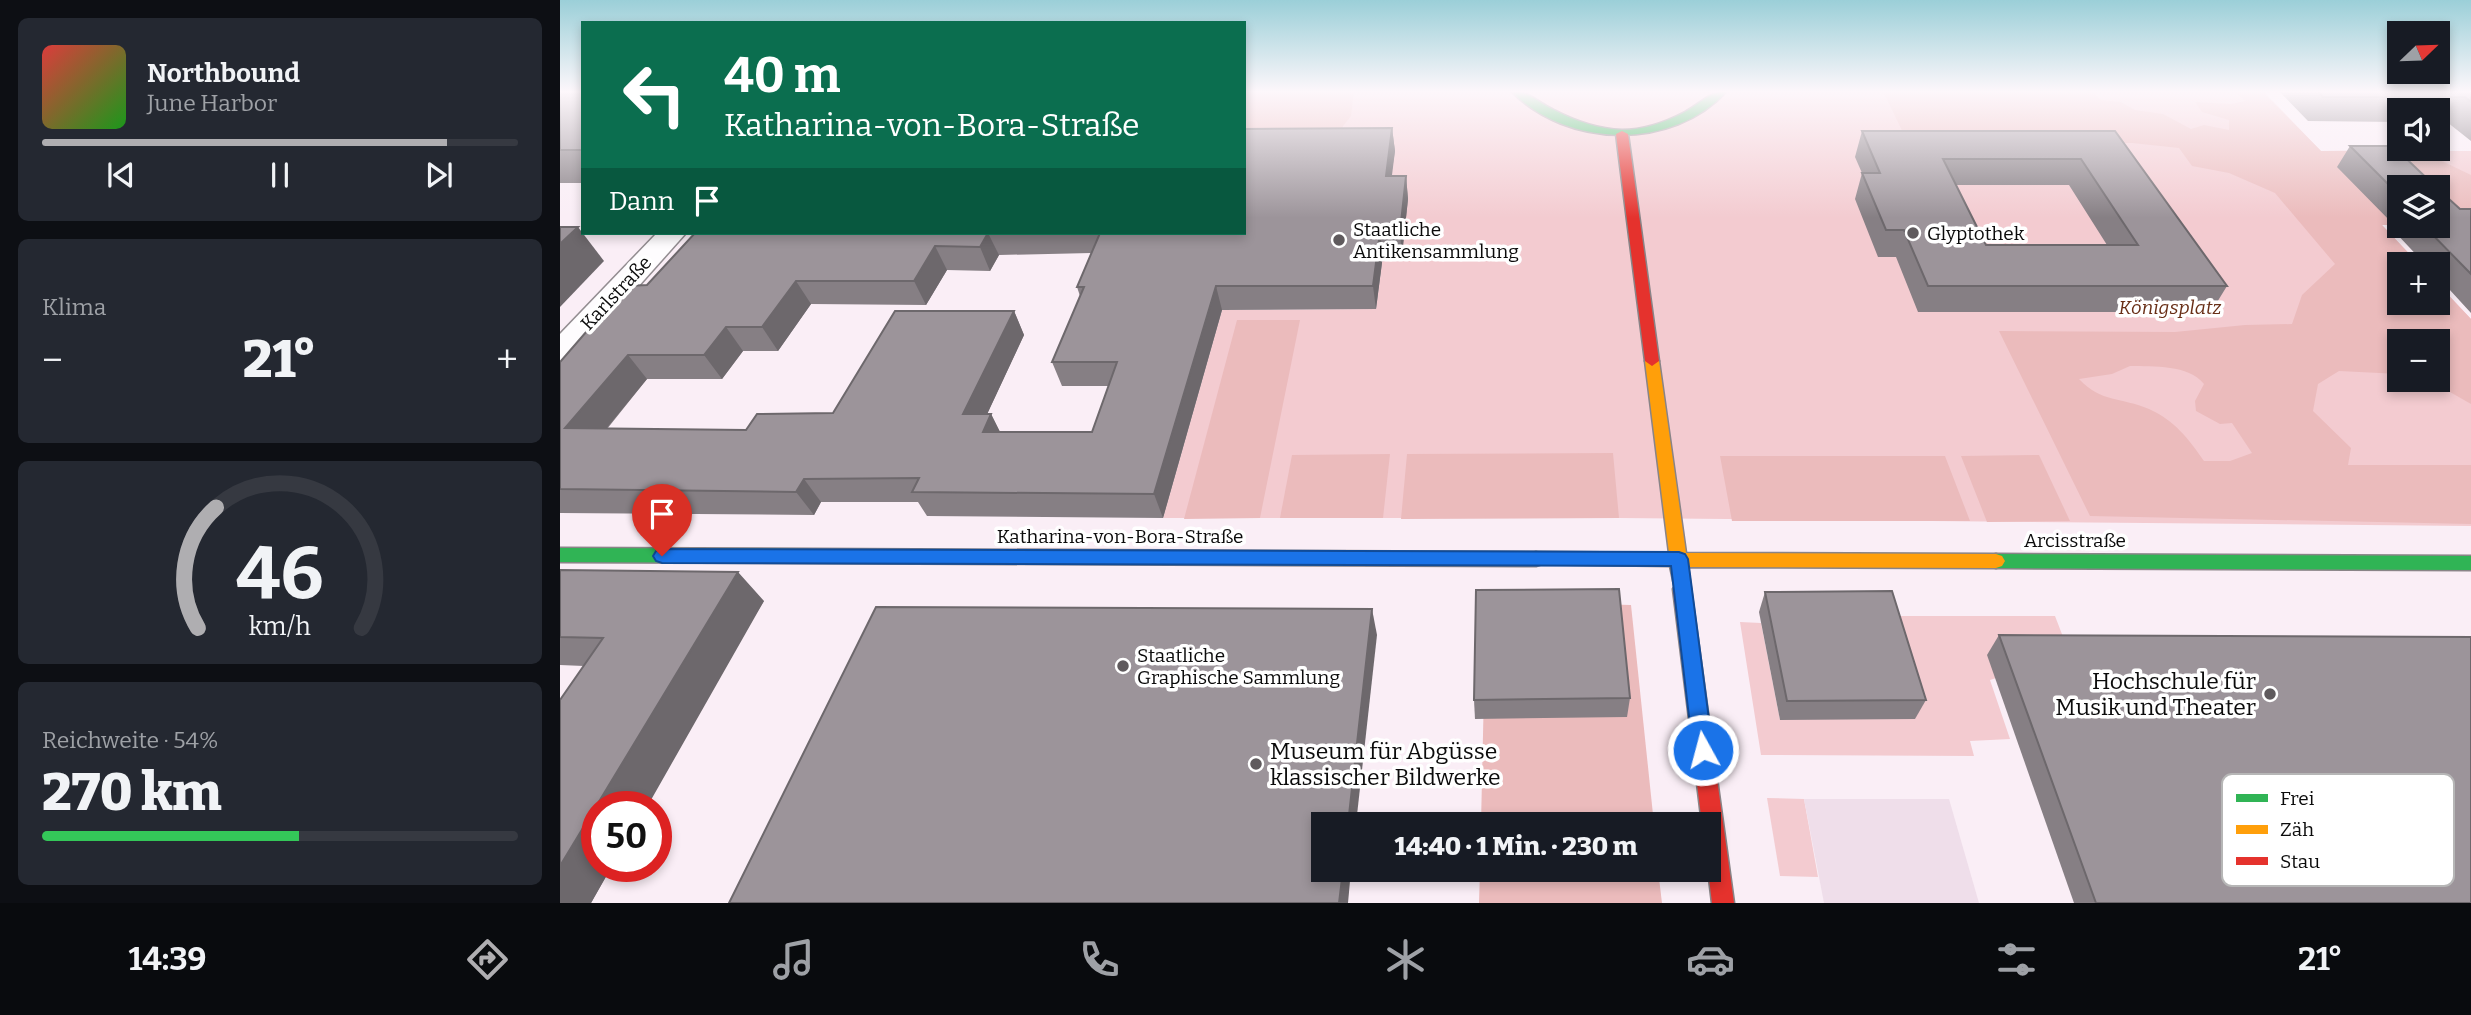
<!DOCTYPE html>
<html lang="de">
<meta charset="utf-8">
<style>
:root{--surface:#171b24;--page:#242831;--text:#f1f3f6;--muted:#9ea1a6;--line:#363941;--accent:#afaeb1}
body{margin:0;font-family:Bitter,serif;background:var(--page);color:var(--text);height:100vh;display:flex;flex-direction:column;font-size:26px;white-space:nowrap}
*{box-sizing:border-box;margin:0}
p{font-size:23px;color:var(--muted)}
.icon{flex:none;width:38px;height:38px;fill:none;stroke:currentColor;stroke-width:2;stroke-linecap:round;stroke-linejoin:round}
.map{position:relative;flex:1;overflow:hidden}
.details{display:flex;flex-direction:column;gap:18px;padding:18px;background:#0d0f14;width:560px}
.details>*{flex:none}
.guide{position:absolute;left:21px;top:21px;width:665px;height:214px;border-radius:0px;box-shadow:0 4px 10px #0003;background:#0b6e4f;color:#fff;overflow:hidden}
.needle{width:46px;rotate:67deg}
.fabs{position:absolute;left:1827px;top:21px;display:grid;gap:14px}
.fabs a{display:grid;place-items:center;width:63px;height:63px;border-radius:0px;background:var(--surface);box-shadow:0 4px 10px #0003;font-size:35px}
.speed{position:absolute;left:21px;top:791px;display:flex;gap:14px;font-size:35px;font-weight:700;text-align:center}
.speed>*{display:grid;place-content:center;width:91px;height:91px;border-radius:50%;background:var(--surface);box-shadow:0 4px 10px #0003;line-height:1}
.speed .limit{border:10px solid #d22;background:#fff;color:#111}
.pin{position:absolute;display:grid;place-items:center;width:60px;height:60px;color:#fff;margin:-72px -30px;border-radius:50% 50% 50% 0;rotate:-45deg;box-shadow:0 0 7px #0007}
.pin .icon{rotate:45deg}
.me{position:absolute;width:77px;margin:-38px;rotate:353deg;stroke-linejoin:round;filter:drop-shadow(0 0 5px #0008)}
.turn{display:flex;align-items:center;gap:24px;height:147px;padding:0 28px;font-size:32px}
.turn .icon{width:91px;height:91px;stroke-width:2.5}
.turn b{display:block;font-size:49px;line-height:60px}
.then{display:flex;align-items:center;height:66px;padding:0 28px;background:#0003;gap:14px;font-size:26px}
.big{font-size:52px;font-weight:800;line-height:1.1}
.details .widget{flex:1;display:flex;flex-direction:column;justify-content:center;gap:10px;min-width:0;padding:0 24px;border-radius:10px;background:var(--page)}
.details .dial{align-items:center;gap:0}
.dial svg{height:182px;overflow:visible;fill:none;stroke:var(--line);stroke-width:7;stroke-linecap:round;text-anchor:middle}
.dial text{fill:var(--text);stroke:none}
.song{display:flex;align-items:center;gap:21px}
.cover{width:84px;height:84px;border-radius:10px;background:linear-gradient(135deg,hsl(0 70% 55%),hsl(120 70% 35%))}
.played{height:7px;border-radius:4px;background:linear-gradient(90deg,var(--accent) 85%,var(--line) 85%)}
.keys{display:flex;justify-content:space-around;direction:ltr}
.heat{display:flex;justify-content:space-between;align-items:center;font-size:38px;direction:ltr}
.charge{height:10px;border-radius:5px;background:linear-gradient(90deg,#34c759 54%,var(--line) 0)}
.trip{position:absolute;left:751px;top:812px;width:410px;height:70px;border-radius:0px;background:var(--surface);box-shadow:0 4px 10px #0003;font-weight:800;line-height:70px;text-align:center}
.dock{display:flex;height:112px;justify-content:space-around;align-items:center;background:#090b0e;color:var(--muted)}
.dock .icon{width:49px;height:49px}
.dock .active{color:var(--accent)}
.dock b{font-size:32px;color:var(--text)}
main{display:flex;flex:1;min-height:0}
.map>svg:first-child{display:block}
.green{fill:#f3cbd0;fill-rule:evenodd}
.forest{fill:#ebbbbc;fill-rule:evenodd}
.plaza{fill:#efdeea}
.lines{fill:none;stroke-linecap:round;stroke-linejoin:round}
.street-casing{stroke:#938d91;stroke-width:3}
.fast-casing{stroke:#898487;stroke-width:3}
.slow-casing{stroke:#898487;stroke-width:3}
.jam-casing{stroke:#898487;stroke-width:3}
.street{fill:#fefcfe;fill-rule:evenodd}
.fast{fill:#30b455;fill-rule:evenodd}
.slow{fill:#ff9f0a;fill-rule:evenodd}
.jam{fill:#e5322d;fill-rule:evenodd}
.wall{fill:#867f84;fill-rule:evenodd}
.shaded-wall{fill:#6d686c}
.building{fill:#9c949a;stroke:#6d686c;stroke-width:2;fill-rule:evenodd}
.route{fill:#1a73e8;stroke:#114b97;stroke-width:2}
.poi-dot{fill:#5f5a5d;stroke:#fff;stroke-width:2.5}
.labels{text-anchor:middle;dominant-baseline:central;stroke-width:7;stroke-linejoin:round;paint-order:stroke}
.poi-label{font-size:19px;fill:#0b0b0b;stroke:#fff;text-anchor:start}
.street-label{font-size:19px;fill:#0b0b0b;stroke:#fff}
.park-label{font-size:19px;font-style:italic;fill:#682e16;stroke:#fff}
.near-poi-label{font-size:23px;fill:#0b0b0b;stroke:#fff;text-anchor:end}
.key{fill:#fff;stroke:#b6b6b6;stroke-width:2}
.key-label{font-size:19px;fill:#0b0b0b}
</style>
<main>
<section class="details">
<div class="widget">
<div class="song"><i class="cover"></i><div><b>Northbound</b><p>June Harbor</p></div></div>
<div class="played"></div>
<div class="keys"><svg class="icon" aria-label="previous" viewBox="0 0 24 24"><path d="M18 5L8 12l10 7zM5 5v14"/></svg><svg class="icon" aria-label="pause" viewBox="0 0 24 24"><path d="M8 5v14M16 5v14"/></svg><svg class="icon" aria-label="next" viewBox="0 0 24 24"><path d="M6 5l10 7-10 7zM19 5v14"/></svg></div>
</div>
<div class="widget"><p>Klima</p>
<div class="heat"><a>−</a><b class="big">21°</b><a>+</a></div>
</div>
<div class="widget dial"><svg viewBox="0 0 100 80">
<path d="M14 69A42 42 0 1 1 86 69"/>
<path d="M14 69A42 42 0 0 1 22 16" stroke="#afaeb1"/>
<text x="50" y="56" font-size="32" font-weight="700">46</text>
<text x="50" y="72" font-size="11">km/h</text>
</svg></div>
<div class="widget"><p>Reichweite · 54%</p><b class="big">270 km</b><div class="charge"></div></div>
</section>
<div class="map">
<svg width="1911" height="903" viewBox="0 0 1911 903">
<rect width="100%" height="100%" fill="#faeef6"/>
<g class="green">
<path d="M 684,91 L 1703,91 L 1761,151 L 1911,151 L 1911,225 L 1878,187 L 1839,187 L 1822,225 L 1859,264 L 1839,264 L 1839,303 L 1878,303 L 1878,284 L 1911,319 L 1911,526 L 1059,518 L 603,518 L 662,310 L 816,309 L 823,255 ZM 1839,341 L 1878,341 L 1878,380 L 1839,380 Z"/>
<path d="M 1325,616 L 1495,616 L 1510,655 L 1430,680 L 1450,739 L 1410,741 L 1414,756 L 1201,755 L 1180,622 L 1201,623 L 1220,720 Z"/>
<path d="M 1207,798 L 1244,799 L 1258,877 L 1220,876 Z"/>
</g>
<g class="forest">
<path d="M 684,91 L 794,91 L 791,116 L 783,126 L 781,139 L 684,139 Z"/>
<path d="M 1323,91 L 1532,91 L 1541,100 L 1561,102 L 1575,110 L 1603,114 L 1631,129 L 1644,125 L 1669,130 L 1669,120 L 1642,112 L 1635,102 L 1671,104 L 1685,101 L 1675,91 L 1702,91 L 1761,151 L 1859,150 L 1911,175 L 1911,225 L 1878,225 L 1878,187 L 1839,187 L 1839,225 L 1822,225 L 1859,264 L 1839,264 L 1839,303 L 1878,303 L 1878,284 L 1911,319 L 1911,404 L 1869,380 L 1878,380 L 1878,341 L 1839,341 L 1839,374 L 1779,371 L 1758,384 L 1753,411 L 1791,448 L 1788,465 L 1911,465 L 1911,524 L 1530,516 L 1439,331 L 1615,332 L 1685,325 L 1732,324 L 1742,295 L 1775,264 L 1715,193 L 1669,173 L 1632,166 L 1619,148 L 1572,143 L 1348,143 ZM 1570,366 C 1594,367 1628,364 1644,384 L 1635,401 L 1636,411 L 1660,424 L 1672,423 L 1692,453 L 1670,461 L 1644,461 C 1629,439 1614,420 1589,409 C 1561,397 1542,403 1519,379 L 1552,374 Z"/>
<path d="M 677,320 L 740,320 L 700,518 L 624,519 Z"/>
<path d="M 1053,453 L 1059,518 L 841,519 L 847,454 Z"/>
<path d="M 830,454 L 823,518 L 720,518 L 732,455 Z"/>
<path d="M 1479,455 L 1510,521 L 1427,522 L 1401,456 Z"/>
<path d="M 1160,456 L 1385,456 L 1410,521 L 1172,521 Z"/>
<path d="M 926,601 L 1071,605 L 1094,824 L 921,824 Z"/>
<path d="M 920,870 L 1098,870 L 1102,903 L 919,903 Z"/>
</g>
<path class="plaza" d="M 1244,799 L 1389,799 L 1419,903 L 1264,903 Z"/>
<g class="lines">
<g class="street-casing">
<path id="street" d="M 97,233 L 126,233 L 11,362 L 0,365 L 0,334 Z"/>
</g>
<g class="fast-casing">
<g id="fast">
<path d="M 951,91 C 968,91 979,103 994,110 C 1015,121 1039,129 1062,130 C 1084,130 1106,122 1125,112 C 1140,104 1150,91 1167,91 C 1112,151 1007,148 951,91 Z"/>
<path d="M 0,548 L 976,552 L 982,554 L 985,559 L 982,564 L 976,566 L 0,562 Z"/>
<path d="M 1436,554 L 1911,556 L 1911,570 L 1436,568 L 1430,566 L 1427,561 L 1430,556 Z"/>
</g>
</g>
<g class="slow-casing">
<path id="slow" d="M 1092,356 L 1099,361 L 1126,553 L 1436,554 L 1442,556 L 1445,561 L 1442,566 L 1436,568 L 1128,567 L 1131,589 L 1128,594 L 1122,596 L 1116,594 L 1110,566 L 970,564 L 967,559 L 970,554 L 976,552 L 1109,553 L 1085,361 Z"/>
</g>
<g class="jam-casing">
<g id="jam">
<path d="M 1062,131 L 1068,134 L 1099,361 L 1092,366 L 1085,361 L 1056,134 Z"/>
<path d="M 1122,582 L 1128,584 L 1131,589 L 1174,903 L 1152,903 L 1148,870 L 1148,824 L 1142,824 L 1113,589 L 1116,584 Z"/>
</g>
</g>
<use href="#street" class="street"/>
<use href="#fast" class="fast"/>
<use href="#slow" class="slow"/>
<use href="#jam" class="jam"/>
</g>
<g class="wall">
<rect x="0" y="91" width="23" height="92"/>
<path d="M 1719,91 L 1911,91 L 1911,141 L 1887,122 L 1878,122 L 1878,110 L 1839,110 L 1839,122 L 1748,121 Z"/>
<path d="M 832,128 L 835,151 L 831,176 L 846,176 L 848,199 L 842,255 L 823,255 L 816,309 L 662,310 L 603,518 L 367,516 L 358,502 L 261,502 L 254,515 L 0,513 L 0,362 L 87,285 L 135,233 L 684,233 ZM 531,253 L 517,287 L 520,296 L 492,362 L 502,386 L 549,386 L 532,432 L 440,432 L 431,414 L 427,414 L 464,335 L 454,311 L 273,413 L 186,430 L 47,429 L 87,379 L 162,379 L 183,351 L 218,351 L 251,304 L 366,305 L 387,270 L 430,271 L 439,255 Z"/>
<path d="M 1302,131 L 1555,131 L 1667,286 L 1651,312 L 1358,312 L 1336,257 L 1318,257 L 1295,199 L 1302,173 L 1295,157 ZM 1396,185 L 1509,185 L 1547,245 L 1426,245 Z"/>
<path d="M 1790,146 L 1839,187 L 1839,226 L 1878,226 L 1900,209 L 1911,209 L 1911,313 L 1878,277 L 1878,264 L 1865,264 L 1833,230 L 1835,226 L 1777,167 Z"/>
<path d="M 0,570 L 204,601 L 37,866 L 52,866 L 31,903 L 0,903 L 24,666 L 0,665 Z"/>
<path d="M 1205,592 L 1366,700 L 1355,719 L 1220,720 L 1199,612 Z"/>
<path d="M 1439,635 L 1911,903 L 1514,903 L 1427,655 Z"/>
<path d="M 1070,698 L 1067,717 L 915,719 L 914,700 Z"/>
</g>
<g class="shaded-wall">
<path d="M 832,128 L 835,151 L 829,199 L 826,176 Z"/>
<path d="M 846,176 L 848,199 L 842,255 L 840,232 Z"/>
<path d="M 18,227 L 44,261 L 0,307 L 0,244 Z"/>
<path d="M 820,232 L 823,255 L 816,309 L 813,286 Z"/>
<path d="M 428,233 L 439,255 L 430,271 L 420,247 Z"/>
<path d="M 375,246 L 387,270 L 366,305 L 354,281 Z"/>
<path d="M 236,281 L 251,304 L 218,351 L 202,327 Z"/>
<path d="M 656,286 L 662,310 L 603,518 L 594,494 Z"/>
<path d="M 454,311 L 464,335 L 416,438 L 403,414 Z"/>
<path d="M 166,327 L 183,351 L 162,379 L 144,355 Z"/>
<path d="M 68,355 L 87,379 L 27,452 L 5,428 Z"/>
<path d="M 431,414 L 443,438 L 423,432 Z"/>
<path d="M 244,479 L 261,502 L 254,515 L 236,492 Z"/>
<path d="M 178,572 L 204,601 L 87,807 L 37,807 L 37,866 L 52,866 L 31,903 L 0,903 L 0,866 Z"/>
<path d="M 812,609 L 817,635 L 796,824 L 788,824 Z"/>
<path d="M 783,870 L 791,870 L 788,903 L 779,903 Z"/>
</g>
<g class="building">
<rect x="0" y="91" width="23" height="59"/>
<path d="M 1758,91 L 1911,91 L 1911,102 L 1905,97 L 1763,97 Z"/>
<path d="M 832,128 L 826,176 L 846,176 L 840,232 L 820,232 L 813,286 L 656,286 L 594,494 L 352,492 L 359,478 L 244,479 L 236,492 L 0,489 L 0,362 L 66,286 L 87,285 L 135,233 L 428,233 L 420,247 L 375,246 L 354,281 L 236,281 L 202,327 L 166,327 L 144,355 L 68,355 L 5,428 L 186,430 L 197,414 L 273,413 L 335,311 L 454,311 L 403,414 L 431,414 L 423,432 L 532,432 L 557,362 L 492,362 L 524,287 L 517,287 L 540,233 L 684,233 L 684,129 Z"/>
<path d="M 1302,131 L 1555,131 L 1667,286 L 1368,286 L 1344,230 L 1326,230 L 1302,173 L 1320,173 ZM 1383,159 L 1521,159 L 1578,245 L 1426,245 Z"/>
<path d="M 1790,146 L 1833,146 L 1876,187 L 1839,187 L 1839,195 Z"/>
<path d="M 1878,189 L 1900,209 L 1911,209 L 1911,274 L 1864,226 L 1878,226 Z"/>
<path d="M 0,227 L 18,227 L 0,244 Z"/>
<path d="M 0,570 L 178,572 L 0,866 L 0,700 L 43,638 L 0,637 Z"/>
<path d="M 1059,589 L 1070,698 L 914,700 L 916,590 Z"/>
<path d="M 1332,591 L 1366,700 L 1227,701 L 1205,592 Z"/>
<path d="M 316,607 L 812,609 L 788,824 L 763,824 L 763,870 L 783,870 L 779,903 L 169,903 Z"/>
<path d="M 1439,635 L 1911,637 L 1911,903 L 1536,903 Z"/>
</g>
<linearGradient id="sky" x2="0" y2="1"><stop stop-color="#9bcfd8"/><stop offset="0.42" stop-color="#fdf7fb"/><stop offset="1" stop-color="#fdf7fb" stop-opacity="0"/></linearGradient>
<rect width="1911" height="218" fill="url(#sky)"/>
<path class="route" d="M 102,549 L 1119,552 L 1125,554 L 1128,559 L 1153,750 L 1150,757 L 1143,760 L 1136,757 L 1133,750 L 1111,566 L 102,563 L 96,561 L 93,556 L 96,551 Z"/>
<g class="poi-dot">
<circle cx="1353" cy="233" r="7"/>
<circle cx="779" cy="240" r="7"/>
<circle cx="563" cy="666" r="7"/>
<circle cx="1710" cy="694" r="7"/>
<circle cx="696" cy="764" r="7"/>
</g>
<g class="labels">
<g class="poi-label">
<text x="793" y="229">Staatliche<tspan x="793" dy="22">Antikensammlung</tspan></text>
<text x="1367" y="233">Glyptothek</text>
<text x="577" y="655">Staatliche<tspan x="577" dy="22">Graphische Sammlung</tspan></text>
</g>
<g class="street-label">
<text transform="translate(56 293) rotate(-47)">Karlstraße</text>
<text x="560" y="536">Katharina-von-Bora-Straße</text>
<text x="1515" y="540">Arcisstraße</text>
</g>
<g class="park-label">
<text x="1610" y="307">Königsplatz</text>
</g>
<g class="near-poi-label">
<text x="1696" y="681">Hochschule für<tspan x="1696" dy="26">Musik und Theater</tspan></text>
<text x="710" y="751" text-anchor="start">Museum für Abgüsse<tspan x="710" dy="26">klassischer Bildwerke</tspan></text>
</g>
</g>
<rect x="1662" y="774" width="232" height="112" rx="10" class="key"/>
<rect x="1676" y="794" width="32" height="8" fill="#30b455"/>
<rect x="1676" y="825" width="32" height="9" fill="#ff9f0a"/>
<rect x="1676" y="857" width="32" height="8" fill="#e5322d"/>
<g class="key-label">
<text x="1720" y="805">Frei</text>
<text x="1720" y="836">Zäh</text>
<text x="1720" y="868">Stau</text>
</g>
</svg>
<div class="fabs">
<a><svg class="needle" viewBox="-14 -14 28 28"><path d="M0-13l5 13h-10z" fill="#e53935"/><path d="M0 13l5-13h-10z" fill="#9ea1a6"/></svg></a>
<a><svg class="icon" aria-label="sound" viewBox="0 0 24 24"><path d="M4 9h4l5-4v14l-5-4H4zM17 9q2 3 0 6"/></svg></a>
<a><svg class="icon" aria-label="layers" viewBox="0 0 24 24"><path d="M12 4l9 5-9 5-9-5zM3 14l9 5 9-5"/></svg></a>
<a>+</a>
<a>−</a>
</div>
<div class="speed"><div class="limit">50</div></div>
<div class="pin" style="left:102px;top:556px;background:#d93025"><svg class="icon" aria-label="arrive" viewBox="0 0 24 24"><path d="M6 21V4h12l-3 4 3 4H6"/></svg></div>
<svg class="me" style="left:1143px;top:750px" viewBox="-20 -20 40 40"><circle r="17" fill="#1a73e8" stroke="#fff" stroke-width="3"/><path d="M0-11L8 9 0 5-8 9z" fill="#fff"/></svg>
<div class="trip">14:40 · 1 Min. · 230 m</div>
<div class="guide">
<div class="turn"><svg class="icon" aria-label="left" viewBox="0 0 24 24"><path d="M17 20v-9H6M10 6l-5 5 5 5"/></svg><div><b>40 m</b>Katharina-von-Bora-Straße</div></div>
<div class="then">Dann<svg class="icon" aria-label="arrive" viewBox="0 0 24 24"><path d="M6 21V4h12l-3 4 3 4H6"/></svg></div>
</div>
</div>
</main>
<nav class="dock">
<b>14:39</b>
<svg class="icon active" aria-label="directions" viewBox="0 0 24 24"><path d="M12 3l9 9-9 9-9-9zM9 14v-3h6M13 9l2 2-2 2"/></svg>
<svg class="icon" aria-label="music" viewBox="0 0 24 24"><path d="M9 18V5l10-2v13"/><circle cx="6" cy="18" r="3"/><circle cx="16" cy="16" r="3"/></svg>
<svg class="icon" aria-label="phone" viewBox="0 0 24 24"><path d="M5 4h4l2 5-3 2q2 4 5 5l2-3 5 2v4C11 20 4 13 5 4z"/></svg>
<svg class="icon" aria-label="climate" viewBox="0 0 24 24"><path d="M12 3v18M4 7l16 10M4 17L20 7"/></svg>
<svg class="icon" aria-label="car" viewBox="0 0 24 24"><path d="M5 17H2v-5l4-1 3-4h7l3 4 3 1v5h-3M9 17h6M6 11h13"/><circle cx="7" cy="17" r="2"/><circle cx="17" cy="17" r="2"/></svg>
<svg class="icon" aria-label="filters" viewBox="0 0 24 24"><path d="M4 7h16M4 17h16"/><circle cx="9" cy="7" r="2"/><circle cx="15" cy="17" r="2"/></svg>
<b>21°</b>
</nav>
